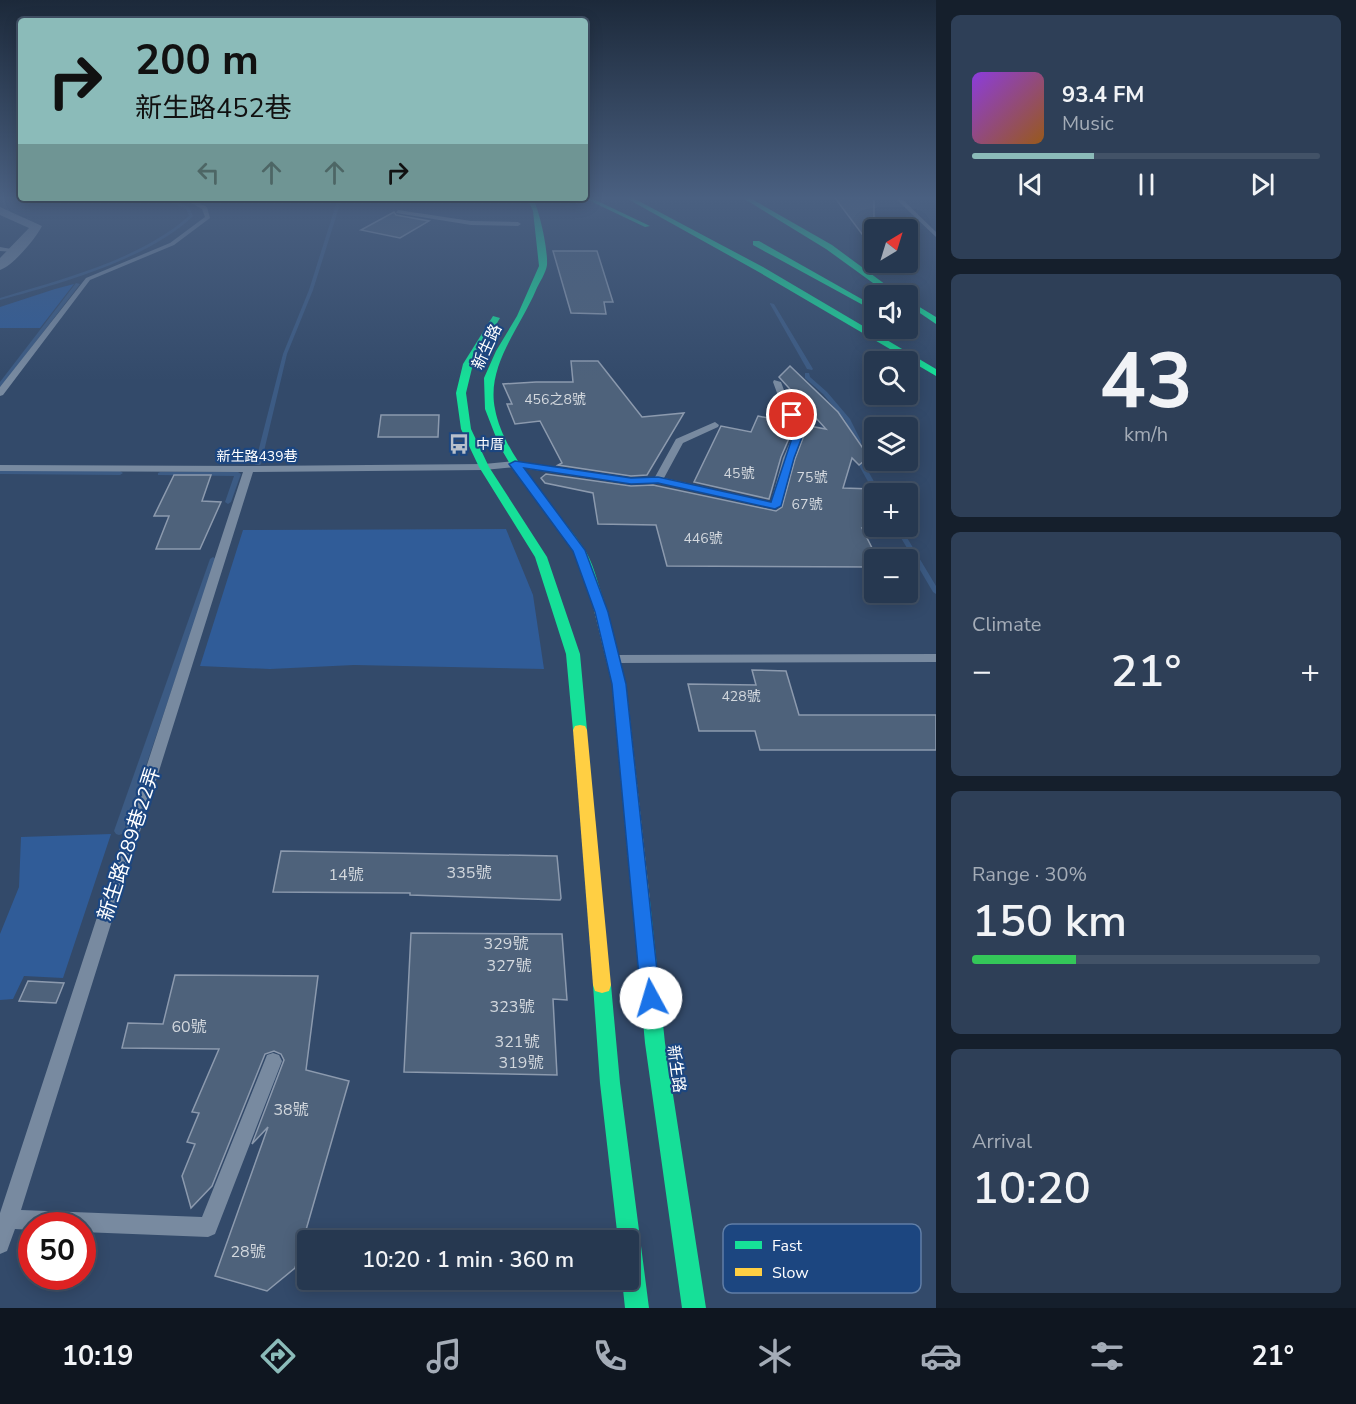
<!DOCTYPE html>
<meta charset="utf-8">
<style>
:root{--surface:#263850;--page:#2e3f57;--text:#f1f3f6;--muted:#a4acb7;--line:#425267;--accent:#8bbbb9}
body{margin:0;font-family:"Nunito Sans","Noto Sans TC",sans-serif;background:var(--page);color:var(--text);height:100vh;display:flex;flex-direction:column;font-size:22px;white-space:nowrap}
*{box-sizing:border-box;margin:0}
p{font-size:20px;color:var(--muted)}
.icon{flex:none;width:33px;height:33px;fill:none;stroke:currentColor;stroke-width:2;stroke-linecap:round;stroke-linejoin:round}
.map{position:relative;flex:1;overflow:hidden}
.side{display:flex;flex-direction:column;gap:15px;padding:15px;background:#151f2c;width:420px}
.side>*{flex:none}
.top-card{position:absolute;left:18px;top:18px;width:570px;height:183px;border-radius:6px;box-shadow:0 3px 15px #0003,0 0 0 2px var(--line);background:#8bbbb9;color:#111;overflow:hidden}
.needle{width:39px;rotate:38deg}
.controls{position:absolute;left:864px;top:219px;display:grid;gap:12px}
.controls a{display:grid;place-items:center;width:54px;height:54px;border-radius:6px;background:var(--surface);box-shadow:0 3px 15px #0003,0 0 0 2px var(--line);font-size:30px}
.speed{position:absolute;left:18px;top:1212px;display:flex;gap:12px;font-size:30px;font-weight:700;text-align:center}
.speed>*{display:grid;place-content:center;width:78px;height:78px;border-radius:50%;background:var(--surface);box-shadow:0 3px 15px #0003,0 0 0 2px var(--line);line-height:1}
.speed .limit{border:9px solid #d22;background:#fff;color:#111}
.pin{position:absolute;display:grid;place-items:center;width:51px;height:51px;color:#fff;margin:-26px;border:3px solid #fff;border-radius:50%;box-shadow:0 2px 6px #0007}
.me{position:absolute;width:66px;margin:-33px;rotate:354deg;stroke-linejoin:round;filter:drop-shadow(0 0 4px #0008)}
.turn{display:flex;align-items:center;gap:21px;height:126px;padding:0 18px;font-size:27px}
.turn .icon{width:78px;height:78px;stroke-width:2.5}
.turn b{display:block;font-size:42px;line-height:51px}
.lanes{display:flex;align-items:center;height:57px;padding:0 18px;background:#0003;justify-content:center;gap:30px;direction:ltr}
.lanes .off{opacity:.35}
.big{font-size:45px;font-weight:600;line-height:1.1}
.side .card{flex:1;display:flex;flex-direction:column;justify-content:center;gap:9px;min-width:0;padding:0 21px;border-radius:9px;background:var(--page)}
.side .dial{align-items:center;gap:0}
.dial b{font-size:78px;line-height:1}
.song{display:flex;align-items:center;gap:18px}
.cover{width:72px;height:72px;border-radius:9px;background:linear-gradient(135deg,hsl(270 70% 55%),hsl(30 70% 35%))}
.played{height:6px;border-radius:3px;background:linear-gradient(90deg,var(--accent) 35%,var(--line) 35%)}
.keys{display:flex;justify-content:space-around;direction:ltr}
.heat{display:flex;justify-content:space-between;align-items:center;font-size:33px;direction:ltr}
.charge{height:9px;border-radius:4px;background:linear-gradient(90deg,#34c759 30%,var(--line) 0)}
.trip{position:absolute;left:297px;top:1230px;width:342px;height:60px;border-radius:6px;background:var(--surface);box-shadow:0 3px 15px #0003,0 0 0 2px var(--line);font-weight:600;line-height:60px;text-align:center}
.menu{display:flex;height:96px;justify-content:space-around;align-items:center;background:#0f1620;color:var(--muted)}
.menu .icon{width:42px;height:42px}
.menu .selected{color:var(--accent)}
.menu b{font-size:27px;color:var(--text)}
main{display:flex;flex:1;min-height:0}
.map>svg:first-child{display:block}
.green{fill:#305c98}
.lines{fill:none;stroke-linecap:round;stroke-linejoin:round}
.stream{fill:#3c5b84;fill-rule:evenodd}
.building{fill:#4e627b;stroke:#8c9aae;stroke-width:1.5}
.lane{fill:#788aa0;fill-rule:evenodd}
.street{fill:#788aa0;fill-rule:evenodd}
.fast{fill:#16e098;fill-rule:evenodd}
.slow{fill:#ffcf43;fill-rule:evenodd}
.route{fill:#1a73e8;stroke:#114b97;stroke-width:1.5}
.labels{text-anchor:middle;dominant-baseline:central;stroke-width:4.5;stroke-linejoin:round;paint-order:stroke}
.number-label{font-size:14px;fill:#d3d8de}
.far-poi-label{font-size:14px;fill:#fff;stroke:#1c4680;text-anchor:start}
.far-street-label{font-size:14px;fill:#fff;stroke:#1c4680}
.street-label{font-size:16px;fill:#fff;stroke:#1c4680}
.near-number-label{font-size:16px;fill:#d3d8de}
.near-street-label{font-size:20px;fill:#fff;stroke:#1c4680}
.key{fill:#1c4680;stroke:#607ea6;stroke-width:1.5}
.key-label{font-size:16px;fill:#fff}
</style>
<main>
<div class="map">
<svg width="936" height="1308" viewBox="0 0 936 1308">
<rect width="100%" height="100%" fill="#334a6a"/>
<g class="green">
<path d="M 74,284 L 40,328 L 0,328 L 0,307 L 55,289 Z"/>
<path d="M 506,529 L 533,595 L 544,669 L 354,665 L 270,669 L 200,666 L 243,530 Z"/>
<path d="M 111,834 L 63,978 L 24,976 L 13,999 L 0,1000 L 0,934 L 19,887 L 21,837 Z"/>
</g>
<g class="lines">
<g class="stream">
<path d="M 159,198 L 164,198 L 189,207 L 193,216 C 149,259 59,284 0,300 L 0,298 C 63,279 139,260 189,216 L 186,209 Z"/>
<path d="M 338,198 L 342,198 L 313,290 L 287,354 L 261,464 L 260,465 L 256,465 L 255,464 L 283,354 L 309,290 Z"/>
<path d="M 76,283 L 80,284 L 2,386 L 0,387 L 0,382 Z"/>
<path d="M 770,303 L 774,304 L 813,369 L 812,370 L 807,369 L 770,304 Z"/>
<path d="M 805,373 L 809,373 L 810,377 L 827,392 L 850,419 L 861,441 L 863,462 L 881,494 L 875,494 L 857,462 L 855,441 L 845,420 L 823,394 L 805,378 Z"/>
<path d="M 0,470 L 120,471 L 123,473 L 120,475 L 0,474 Z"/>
<path d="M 160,472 L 238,472 L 241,474 L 231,502 L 228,504 L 225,502 L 234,476 L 158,475 L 158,473 Z"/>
<path d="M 894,526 L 900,526 L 936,586 L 936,594 L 933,592 Z"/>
<path d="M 213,557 L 216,559 L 124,831 L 122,834 L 119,835 L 116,834 L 114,831 L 210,559 Z"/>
</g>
</g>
<g class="building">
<path d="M 835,198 L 874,198 L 874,250 Z"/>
<path d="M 394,212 L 396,215 L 429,221 L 400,238 L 361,230 Z"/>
<path d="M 553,251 L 597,251 L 613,302 L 604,302 L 606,314 L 571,313 Z"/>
<path d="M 571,361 L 598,361 L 642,417 L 684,413 L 647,475 L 631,476 L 558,465 L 562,463 L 540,421 L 515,424 L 507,404 L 512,404 L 503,384 L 536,382 L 573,382 Z"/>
<path d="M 790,366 L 838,412 L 869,457 L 859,465 L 852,458 L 843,488 L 874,489 L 876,494 L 874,526 L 895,526 L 896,529 L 862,528 L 874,552 L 874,567 L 667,566 L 656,525 L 598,524 L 593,493 L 545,483 L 541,478 L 546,474 L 631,486 L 653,485 L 776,511 L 782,507 L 795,459 L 806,430 L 804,425 L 826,429 L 779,377 Z"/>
<path d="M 381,415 L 439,415 L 438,437 L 378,437 Z"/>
<path d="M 758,416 L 789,422 L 793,429 L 781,457 L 769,499 L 694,482 L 721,426 L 751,432 Z"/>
<path d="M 174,475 L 211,475 L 202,501 L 221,502 L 200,549 L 156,549 L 169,516 L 154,516 Z"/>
<path d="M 752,670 L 786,671 L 799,715 L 936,715 L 936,750 L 760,750 L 755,731 L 699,731 L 688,684 L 756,685 Z"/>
<path d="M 281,851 L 557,856 L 561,898 L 560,900 L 410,895 L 410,893 L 273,892 Z"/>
<path d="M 411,933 L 562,934 L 567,1000 L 553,999 L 557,1075 L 404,1072 Z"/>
<path d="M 175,975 L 318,976 L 306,1070 L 349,1081 L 295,1268 L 267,1291 L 215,1276 L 268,1127 L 252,1144 L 284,1060 L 281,1054 L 274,1051 L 265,1054 L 212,1186 L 191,1208 L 182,1176 L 195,1144 L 187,1142 L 199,1113 L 192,1112 L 219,1049 L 122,1048 L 128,1023 L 163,1024 Z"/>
<path d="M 28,981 L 64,983 L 56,1003 L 19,1001 Z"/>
</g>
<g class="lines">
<g class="lane">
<path d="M 182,198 L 189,198 L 207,207 L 210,218 L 174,245 L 90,280 L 3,395 L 0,396 L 0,387 L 86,278 L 170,243 L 205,217 L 202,209 Z"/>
<path d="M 895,198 L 901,198 L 936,232 L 936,237 Z"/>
<path d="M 398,210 L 471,221 L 518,222 L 521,224 L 518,226 L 471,225 L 396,213 Z"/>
<path d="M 0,247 L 17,250 L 14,252 L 0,251 Z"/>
<path d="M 774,380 L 781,382 L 788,401 L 804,429 L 793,458 L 780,506 L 775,509 L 658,483 L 631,484 L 515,467 L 484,470 L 253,472 L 21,1210 L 202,1217 L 267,1055 L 273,1053 L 279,1055 L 282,1061 L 215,1234 L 208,1237 L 82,1232 L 82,1226 L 32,1226 L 32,1230 L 15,1229 L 7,1251 L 0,1254 L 0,1213 L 243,472 L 0,471 L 0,465 L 249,466 L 484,464 L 515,461 L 631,478 L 655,477 L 676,439 L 715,422 L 719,425 L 718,427 L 683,443 L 664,478 L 771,502 L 783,458 L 796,429 L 780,401 L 773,382 Z"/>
<path d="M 936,654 L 936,662 L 614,663 L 608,659 L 614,655 Z"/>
</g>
<path class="street" d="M 0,207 L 42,226 C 36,238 13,266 0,270 L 0,258 L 29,228 L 0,215 Z"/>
<g class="fast">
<path d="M 527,198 L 533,198 C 540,213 548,249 547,265 C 546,273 539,283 536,290 C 520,328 486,366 495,409 C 504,458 555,506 583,547 C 593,561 597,582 603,598 L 597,602 L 591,598 L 573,550 L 510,464 L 499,445 L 485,409 L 484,378 L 496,351 L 517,316 L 539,266 L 533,211 Z"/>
<path d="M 584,198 L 591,198 L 650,226 L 645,227 Z"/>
<path d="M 626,198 L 633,198 L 763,267 L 936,369 L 936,376 L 757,271 Z"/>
<path d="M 743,198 L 750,198 L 832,245 L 901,296 L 891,296 L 826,249 Z"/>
<path d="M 753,241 L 759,241 L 874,306 L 874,311 L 753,245 Z"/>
<path d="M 908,300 L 936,317 L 936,324 L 908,305 Z"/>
<path d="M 493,316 L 500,318 L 473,364 L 466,393 L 471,429 L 489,467 L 547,557 L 580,654 L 587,730 L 585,734 L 575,734 L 573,730 L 566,654 L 535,557 L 479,467 L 461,429 L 456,393 L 463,364 Z"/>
<path d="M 641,894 L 647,896 L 650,901 L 665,1043 L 706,1308 L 682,1308 L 645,1043 L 632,901 L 635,896 Z"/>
<path d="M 602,977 L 609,979 L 611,985 L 620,1083 L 649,1308 L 625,1308 L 622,1280 L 628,1280 L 628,1240 L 618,1240 L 600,1083 L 593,985 L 595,979 Z"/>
</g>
<g class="slow">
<path d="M 597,594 L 603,598 L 626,684 L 650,901 L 647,906 L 641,908 L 635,906 L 632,901 L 612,684 L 591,598 Z"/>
<path d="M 580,725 L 585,726 L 587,730 L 611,985 L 609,991 L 602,993 L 595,991 L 593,985 L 573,730 L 575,726 Z"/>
</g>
</g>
<linearGradient id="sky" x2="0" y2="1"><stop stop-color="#1c293a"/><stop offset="0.52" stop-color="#4a6081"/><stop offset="1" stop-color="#4a6081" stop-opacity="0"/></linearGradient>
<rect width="936" height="381" fill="url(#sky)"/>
<path class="route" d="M 788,413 L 795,413 L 805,429 L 794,458 L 781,506 L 775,509 L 658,483 L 631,484 L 524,468 L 585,550 L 608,612 L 626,684 L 660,998 L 658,1004 L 651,1006 L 644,1004 L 641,998 L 612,684 L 595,612 L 573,551 L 509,464 L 515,461 L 631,478 L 658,477 L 771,502 L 795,429 L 787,415 Z"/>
<defs>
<g id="bus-bare" transform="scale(1.62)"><path d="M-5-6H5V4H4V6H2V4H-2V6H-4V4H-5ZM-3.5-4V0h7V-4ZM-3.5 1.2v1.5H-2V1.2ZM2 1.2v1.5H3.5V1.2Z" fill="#b8c0cb" stroke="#1c4680" stroke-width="2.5" paint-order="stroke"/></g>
</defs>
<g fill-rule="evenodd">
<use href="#bus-bare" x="459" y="444"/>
</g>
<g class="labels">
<g class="number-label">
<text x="555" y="399">456之8號</text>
<text x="739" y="473">45號</text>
<text x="812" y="477">75號</text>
<text x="807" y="504">67號</text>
<text x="703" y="538">446號</text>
<text x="741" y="696">428號</text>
</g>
<g class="far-poi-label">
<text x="476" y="444">中厝</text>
</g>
<g class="far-street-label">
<text x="257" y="456">新生路439巷</text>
</g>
<g class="street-label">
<text transform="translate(487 347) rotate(-65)">新生路</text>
<text transform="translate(676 1069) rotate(82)">新生路</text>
</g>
<g class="near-number-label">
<text x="469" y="873">335號</text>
<text x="346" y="875">14號</text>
<text x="506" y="944">329號</text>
<text x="509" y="966">327號</text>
<text x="512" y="1007">323號</text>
<text x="189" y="1027">60號</text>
<text x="517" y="1042">321號</text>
<text x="521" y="1063">319號</text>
<text x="291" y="1110">38號</text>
<text x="248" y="1252">28號</text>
</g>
<g class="near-street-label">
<text transform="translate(129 844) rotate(-72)">新生路289巷22弄</text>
</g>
</g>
<rect x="723" y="1224" width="198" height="69" rx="9" class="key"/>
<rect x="735" y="1241" width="27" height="8" fill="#16e098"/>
<rect x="735" y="1268" width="27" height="8" fill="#ffcf43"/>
<g class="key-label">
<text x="772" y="1251">Fast</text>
<text x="772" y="1278">Slow</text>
</g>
</svg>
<div class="controls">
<a><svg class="needle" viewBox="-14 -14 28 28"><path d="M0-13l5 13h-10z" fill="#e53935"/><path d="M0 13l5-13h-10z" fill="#a4acb7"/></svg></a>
<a><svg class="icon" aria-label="sound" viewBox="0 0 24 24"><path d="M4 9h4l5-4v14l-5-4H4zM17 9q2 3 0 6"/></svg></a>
<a><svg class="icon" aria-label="search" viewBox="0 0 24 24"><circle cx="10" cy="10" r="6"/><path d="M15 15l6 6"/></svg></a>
<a><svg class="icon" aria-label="layers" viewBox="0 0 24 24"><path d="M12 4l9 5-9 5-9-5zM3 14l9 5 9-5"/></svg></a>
<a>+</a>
<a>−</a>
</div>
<div class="speed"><div class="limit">50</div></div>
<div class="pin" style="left:792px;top:415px;background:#d93025"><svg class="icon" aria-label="arrive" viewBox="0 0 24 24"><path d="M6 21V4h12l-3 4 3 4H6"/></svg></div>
<svg class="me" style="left:651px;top:998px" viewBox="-20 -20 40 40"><circle r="19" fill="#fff"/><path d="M0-13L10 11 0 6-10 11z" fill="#1a73e8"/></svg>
<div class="trip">10:20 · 1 min · 360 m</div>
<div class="top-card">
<div class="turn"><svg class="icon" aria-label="right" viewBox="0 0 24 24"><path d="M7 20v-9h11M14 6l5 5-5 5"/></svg><div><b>200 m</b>新生路452巷</div></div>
<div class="lanes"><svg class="icon off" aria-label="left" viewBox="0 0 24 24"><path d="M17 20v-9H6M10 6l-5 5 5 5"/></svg><svg class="icon off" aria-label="ahead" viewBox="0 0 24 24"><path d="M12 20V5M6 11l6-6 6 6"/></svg><svg class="icon off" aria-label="ahead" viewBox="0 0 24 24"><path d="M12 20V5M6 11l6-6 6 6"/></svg><svg class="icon" aria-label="right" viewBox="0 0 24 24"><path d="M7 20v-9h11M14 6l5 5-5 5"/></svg></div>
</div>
</div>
<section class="side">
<div class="card">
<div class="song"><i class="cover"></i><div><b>93.4 FM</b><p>Music</p></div></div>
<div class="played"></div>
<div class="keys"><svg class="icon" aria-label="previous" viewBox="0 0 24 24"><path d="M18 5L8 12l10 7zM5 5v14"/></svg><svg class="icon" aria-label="pause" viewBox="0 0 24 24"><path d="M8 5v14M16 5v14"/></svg><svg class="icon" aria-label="next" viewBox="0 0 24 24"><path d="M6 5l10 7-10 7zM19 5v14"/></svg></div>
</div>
<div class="card dial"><b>43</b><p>km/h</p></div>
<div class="card"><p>Climate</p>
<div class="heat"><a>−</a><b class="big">21°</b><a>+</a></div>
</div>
<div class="card"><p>Range · 30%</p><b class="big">150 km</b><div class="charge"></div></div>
<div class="card"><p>Arrival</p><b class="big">10:20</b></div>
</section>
</main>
<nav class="menu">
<b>10:19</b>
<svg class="icon selected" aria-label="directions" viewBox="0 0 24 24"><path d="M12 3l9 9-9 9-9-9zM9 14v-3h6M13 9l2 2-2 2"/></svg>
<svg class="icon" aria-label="music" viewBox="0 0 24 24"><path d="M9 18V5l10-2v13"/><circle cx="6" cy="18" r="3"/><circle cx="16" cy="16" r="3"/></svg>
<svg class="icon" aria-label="phone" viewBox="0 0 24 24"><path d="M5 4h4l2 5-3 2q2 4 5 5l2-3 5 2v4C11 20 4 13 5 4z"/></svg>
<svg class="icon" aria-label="climate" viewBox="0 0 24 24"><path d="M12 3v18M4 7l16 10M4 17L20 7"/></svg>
<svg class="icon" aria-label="car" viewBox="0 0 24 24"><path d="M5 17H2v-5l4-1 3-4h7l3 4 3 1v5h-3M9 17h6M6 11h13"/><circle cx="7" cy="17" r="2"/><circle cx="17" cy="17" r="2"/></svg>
<svg class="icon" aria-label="filters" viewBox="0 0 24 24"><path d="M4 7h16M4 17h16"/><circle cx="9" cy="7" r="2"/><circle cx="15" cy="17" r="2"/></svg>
<b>21°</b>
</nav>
